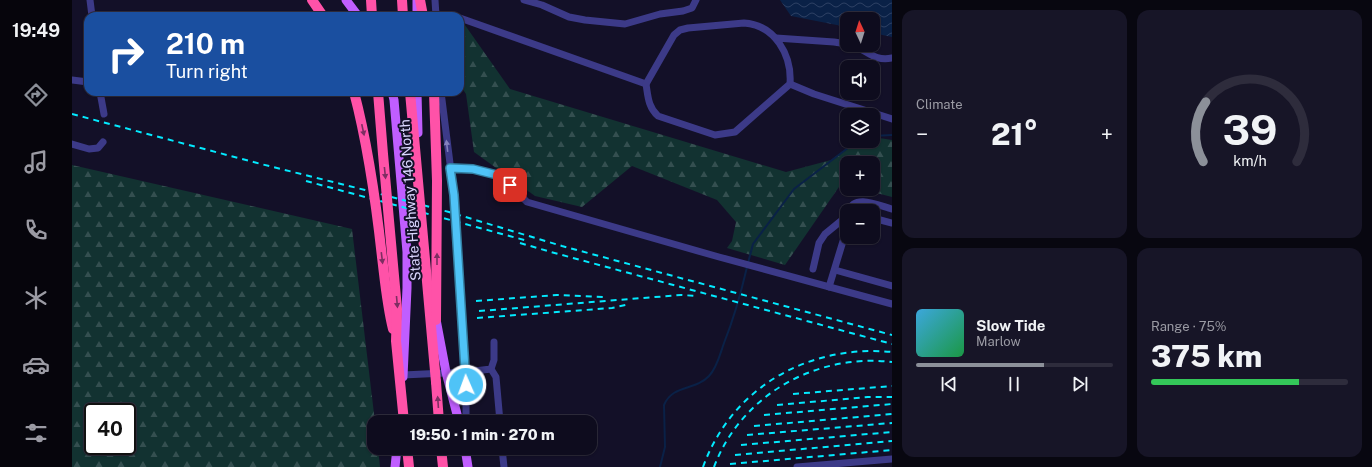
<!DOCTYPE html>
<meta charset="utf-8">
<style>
:root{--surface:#0e0c1e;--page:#171527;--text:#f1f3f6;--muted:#9b9ba4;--line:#2e2c3c;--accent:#8c9099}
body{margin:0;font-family:"Public Sans",sans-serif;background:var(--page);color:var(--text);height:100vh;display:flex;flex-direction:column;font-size:15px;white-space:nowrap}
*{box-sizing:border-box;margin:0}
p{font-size:13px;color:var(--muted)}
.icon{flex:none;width:22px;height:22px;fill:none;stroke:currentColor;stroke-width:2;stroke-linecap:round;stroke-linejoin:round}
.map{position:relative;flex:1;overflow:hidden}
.panel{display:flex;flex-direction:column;gap:10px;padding:10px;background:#080710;width:480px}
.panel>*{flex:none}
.hud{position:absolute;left:12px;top:12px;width:380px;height:84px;border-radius:12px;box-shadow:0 1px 3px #0004,0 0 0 1px var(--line);background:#1a4fa0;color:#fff;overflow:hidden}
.needle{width:26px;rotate:356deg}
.tools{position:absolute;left:768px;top:12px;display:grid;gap:8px}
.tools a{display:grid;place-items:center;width:40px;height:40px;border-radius:8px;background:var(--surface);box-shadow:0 1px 3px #0004,0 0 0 1px var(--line);font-size:20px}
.speed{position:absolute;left:12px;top:403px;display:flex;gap:8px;font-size:20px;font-weight:700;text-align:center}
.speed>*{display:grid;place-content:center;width:52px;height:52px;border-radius:50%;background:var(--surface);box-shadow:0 1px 3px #0004,0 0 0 1px var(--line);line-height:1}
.speed .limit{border:2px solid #111;border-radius:6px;background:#fff;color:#111}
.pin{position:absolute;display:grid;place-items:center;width:34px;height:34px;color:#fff;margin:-17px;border-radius:8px;box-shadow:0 2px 6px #0006}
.me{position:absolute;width:44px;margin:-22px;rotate:358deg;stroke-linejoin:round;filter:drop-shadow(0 0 3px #0008)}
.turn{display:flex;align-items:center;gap:14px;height:84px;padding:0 16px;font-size:18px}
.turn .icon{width:52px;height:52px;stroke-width:2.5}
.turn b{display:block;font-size:28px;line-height:34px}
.big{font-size:30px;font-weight:800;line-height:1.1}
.panel .tile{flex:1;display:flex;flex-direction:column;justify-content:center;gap:6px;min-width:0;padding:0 14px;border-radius:12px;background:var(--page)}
.panel .dial{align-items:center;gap:0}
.dial svg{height:104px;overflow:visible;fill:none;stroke:var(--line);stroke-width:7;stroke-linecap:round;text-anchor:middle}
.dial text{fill:var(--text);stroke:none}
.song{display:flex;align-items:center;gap:12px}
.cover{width:48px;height:48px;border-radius:6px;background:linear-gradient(135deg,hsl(200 70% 55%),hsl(140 70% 35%))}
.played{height:4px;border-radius:2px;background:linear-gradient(90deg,var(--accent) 65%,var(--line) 65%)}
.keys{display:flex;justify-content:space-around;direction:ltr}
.heat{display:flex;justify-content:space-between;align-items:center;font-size:22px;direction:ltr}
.charge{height:6px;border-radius:3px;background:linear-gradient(90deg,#34c759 75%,var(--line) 0)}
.panel .tiles{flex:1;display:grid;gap:10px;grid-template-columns:repeat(2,1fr)}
.trip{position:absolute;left:295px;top:415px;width:230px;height:40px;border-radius:12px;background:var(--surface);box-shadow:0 1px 3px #0004,0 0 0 1px var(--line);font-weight:800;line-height:40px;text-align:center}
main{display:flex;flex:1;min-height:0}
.tabs{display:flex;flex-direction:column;width:72px;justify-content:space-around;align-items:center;background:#06050c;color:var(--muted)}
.tabs .icon{width:28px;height:28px}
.tabs .active{color:var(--accent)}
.tabs b{font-size:18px;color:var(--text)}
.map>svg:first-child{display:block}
.forest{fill:url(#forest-firs);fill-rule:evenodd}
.water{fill:url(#water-waves)}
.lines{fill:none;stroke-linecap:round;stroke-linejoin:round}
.stream{stroke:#0a2147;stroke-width:2}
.minor{stroke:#3c3a88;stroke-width:7}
.major{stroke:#c05eff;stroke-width:9}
.highway{stroke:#ff52a8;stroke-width:10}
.rail{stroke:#03eaff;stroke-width:2;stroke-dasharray:6 5;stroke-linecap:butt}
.highway-bridge{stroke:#ff52a8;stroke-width:10}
.oneway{fill:#7d2e62}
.oneway2{fill:#8481be}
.route-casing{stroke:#337fa1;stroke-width:10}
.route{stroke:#4fc3f7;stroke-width:7}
.labels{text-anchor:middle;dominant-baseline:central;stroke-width:4;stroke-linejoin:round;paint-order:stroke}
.street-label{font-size:14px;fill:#dbd7ff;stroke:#131028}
</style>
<main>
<nav class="tabs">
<b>19:49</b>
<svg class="icon active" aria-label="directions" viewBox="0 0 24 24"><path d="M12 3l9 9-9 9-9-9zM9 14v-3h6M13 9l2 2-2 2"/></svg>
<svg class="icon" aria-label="music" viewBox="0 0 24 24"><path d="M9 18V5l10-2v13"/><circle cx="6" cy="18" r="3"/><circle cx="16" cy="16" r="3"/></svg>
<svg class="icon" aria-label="phone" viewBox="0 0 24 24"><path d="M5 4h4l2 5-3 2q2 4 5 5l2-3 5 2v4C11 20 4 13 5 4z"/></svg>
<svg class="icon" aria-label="climate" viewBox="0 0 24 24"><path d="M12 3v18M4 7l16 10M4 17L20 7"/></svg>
<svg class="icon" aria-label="car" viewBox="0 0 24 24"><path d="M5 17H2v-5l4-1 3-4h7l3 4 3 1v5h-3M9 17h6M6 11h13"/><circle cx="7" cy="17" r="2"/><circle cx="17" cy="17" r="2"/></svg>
<svg class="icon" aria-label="filters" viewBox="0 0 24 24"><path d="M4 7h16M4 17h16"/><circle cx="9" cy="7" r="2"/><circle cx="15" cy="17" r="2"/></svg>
</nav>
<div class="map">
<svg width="820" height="467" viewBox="0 0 820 467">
<defs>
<pattern id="forest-firs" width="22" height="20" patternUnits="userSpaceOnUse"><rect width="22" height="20" fill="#123231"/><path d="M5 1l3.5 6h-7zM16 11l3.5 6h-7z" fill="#344f50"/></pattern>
<pattern id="water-waves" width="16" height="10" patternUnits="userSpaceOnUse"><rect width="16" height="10" fill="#0a2147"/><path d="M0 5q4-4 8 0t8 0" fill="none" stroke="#2d4063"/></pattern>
</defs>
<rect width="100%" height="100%" fill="#131028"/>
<g class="forest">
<path d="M 388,18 L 438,89 L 714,172 L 759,160 L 785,141 L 801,141 L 801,137 L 820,140 L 820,197 L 789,189 L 801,189 L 801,163 L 775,163 L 775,185 L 769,184 L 713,265 L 655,248 L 660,241 L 664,222 L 645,200 L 560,166 L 510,207 L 463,196 L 402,152 L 394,94 L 388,85 Z"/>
<path d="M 0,165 L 280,229 L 303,422 L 302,448 L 306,448 L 308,467 L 0,467 ZM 21,412 L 55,412 L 55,446 L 21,446 Z"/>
</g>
<path class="water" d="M 708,0 L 820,0 L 820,37 L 801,33 L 801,19 L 775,19 L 775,27 L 719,16 Z"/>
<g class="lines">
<g class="stream">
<path d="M 801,136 L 820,135"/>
<path d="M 676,263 L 681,244 L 722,189 L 785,141"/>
<path d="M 588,467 L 593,447 L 592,405 C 601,384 623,391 637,376 C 645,368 648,354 652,343 C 662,318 669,293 675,267"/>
</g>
<g class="minor">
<path d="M 18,0 L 20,16"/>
<path d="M 363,0 L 364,16"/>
<path d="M 452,0 L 470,5 L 497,17 L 513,20 L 553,24 L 588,14 L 611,11 L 620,8 L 624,0"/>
<path d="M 364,14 L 381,16"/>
<path d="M 388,18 L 574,84"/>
<path d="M 672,23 C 703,25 720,55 718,84 L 663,132 L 643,135 L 586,116 C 576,107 576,96 574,84 L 602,35 L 608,30 L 616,28 Z"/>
<path d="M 704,38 L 762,42 L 775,44"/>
<path d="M 779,45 C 795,49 801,62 820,58"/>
<path d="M 0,80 L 16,82"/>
<path d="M 718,84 L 742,94 L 820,119"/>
<path d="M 28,92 L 32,114"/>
<path d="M 369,92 L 382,195 L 394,372 L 394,422"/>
<path d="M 0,144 L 17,149 L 26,148 L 31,142"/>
<path d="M 378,168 L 401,169 L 429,176 L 455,202 L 647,257 L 820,304"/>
<path d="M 777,211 C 782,193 808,206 820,209"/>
<path d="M 801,218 L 820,223"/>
<path d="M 741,269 L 747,243 L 753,234 L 775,216"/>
<path d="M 763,270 L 820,286"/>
<path d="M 757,287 L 775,228"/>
<path d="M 419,369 L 424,377 L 428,422"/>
<path d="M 331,375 L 394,372 L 419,369 L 422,360 L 422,342"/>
<path d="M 430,448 L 432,467"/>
<path d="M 725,467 L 820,459"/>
</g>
<g class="major">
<path d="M 274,0 L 286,16"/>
<path d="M 345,16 L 345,0"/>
<path d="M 320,92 L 322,100 L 335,252 L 335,288 L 331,377"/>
<path d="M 345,92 L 346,133"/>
<path d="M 363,314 L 374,372 L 387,422"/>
<path d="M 393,448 L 396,467"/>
<path d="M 323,467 L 325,448"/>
</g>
<g class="highway">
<path d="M 240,0 L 251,16"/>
<path d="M 299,0 L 300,16"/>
<path d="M 330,0 L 331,16"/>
<path d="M 348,0 L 351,16"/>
<path d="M 364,382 L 367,422"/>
<path d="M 335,448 L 337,467"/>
<path d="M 369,448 L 371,467"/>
</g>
<g class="rail">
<path d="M 0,114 L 189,164 L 293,190 L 377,212 L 490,246 L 820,335"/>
<path d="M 234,181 L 456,241"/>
<path d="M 448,243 L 479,252 L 820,344"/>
<path d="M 404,301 L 485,295 L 533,297"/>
<path d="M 407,311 L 609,295 L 626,296"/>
<path d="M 405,318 L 540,308 L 558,304"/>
<path d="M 721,394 L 820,386"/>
<path d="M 705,405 L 796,397 L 820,397"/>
<path d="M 692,415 L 820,404"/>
<path d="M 682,426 L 820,414"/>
<path d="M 675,435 L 820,423"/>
<path d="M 669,445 L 820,432"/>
<path d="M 663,455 L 820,441"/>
<path d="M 658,464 L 820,450"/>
<path d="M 631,467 C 660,387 737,344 820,352"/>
<path d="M 642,467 C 669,395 744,353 820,362"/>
</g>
<g class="highway-bridge">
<path d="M 282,92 C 296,145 304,202 310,257 C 313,281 315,305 321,329"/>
<path d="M 306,92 L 311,154 L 325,309 L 324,341 L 332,422"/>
<path d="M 338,92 L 364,382"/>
<path d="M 362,92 L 365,181 L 364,320"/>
</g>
</g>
<defs><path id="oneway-solid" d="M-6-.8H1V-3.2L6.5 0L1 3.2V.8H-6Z"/></defs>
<g class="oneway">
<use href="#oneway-solid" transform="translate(291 130) rotate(78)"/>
<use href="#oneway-solid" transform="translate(313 173) rotate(84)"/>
<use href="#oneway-solid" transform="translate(310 258) rotate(83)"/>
<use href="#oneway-solid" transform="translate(365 259) rotate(-90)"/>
<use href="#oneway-solid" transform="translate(325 302) rotate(85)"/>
<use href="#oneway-solid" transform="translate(366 402) rotate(-94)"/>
</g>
<use class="oneway2" href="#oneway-solid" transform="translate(375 146) rotate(-97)"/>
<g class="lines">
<g class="route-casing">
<path id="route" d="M 394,385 L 382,195 L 378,168 L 401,169 L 429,176 L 438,185"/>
</g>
<use href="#route" class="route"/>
</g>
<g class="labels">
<g class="street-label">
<text transform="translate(338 200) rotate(-94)">State Highway 146 North</text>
</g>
</g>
</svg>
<div class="tools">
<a><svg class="needle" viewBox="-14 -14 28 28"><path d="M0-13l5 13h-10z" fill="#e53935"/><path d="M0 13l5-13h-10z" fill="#9b9ba4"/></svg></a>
<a><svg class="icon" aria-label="sound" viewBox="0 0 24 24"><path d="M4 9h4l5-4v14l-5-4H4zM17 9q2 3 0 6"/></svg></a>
<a><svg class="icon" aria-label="layers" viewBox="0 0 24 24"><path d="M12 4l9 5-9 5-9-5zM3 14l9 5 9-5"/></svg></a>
<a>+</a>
<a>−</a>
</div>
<div class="speed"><div class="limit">40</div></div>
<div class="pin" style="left:438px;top:185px;background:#d93025"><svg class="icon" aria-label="arrive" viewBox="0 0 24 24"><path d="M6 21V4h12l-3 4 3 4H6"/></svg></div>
<svg class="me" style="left:394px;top:385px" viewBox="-20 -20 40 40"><circle r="17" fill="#4fc3f7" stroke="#fff" stroke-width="3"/><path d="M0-11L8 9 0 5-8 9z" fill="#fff"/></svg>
<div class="trip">19:50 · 1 min · 270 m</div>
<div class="hud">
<div class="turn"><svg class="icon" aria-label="right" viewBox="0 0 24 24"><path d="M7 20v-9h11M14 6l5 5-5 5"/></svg><div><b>210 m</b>Turn right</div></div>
</div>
</div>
<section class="panel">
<div class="tiles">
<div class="tile"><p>Climate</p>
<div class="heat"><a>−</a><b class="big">21°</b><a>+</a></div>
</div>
<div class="tile dial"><svg viewBox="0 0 100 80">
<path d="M14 69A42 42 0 1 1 86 69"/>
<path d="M14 69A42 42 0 0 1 16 23" stroke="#8c9099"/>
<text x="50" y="56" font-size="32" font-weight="700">39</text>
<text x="50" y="72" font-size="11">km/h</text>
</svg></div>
<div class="tile">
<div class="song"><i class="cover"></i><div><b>Slow Tide</b><p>Marlow</p></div></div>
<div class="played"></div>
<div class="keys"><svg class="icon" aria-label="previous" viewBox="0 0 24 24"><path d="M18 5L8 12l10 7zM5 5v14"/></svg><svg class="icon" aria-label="pause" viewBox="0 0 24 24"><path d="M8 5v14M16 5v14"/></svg><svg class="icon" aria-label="next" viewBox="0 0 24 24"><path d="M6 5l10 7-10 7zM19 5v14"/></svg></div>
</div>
<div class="tile"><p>Range · 75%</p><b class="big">375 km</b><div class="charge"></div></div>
</div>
</section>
</main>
